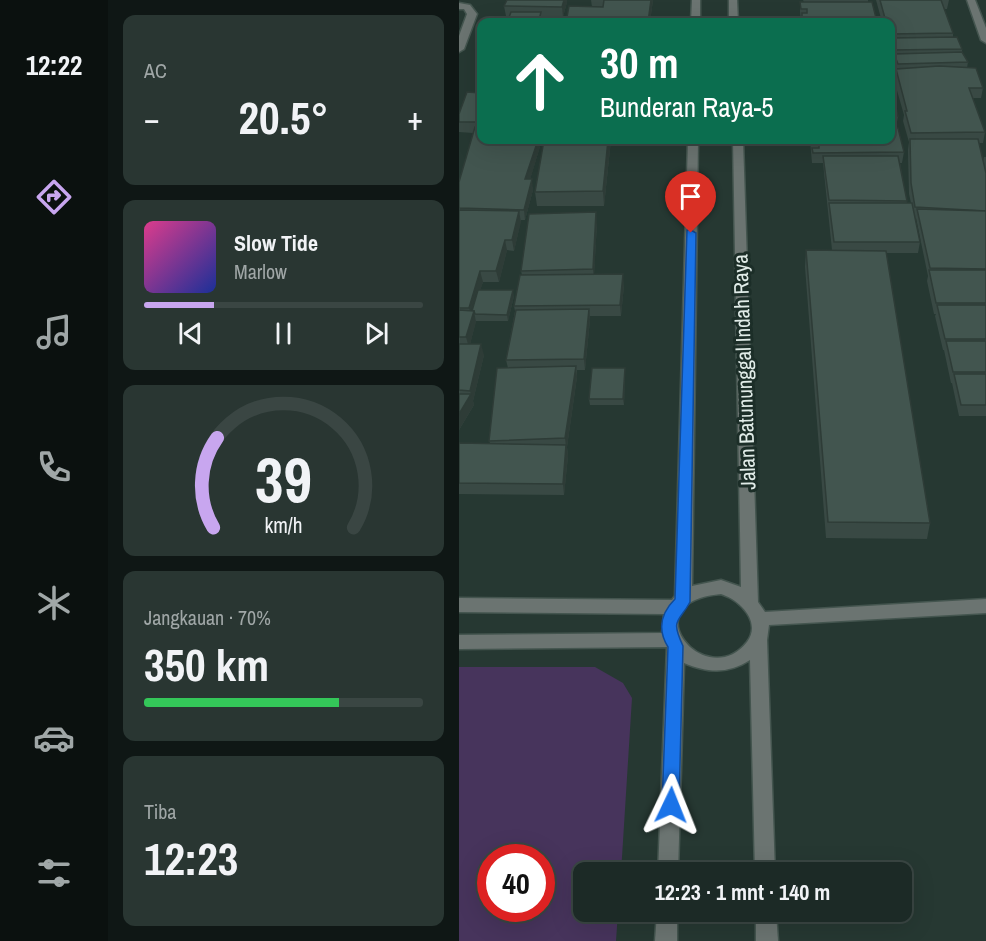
<!DOCTYPE html>
<html lang="id">
<meta charset="utf-8">
<style>
:root{--surface:#1c2a26;--page:#293632;--text:#f1f3f6;--muted:#a0a7a7;--line:#3a4643;--accent:#c8a6ef}
body{margin:0;font-family:"Archivo Narrow",sans-serif;background:var(--page);color:var(--text);height:100vh;display:flex;flex-direction:column;font-size:22px;white-space:nowrap}
*{box-sizing:border-box;margin:0}
p{font-size:20px;color:var(--muted)}
.icon{flex:none;width:33px;height:33px;fill:none;stroke:currentColor;stroke-width:2;stroke-linecap:round;stroke-linejoin:round}
.map{position:relative;flex:1;overflow:hidden}
.details{display:flex;flex-direction:column;gap:15px;padding:15px;background:#0f1715;width:351px}
.details>*{flex:none}
.guide{position:absolute;left:18px;top:18px;width:418px;height:126px;border-radius:12px;box-shadow:0 6px 24px #0002,0 0 0 2px var(--line);background:#0b6e4f;color:#fff;overflow:hidden}
.speed{position:absolute;left:18px;top:844px;display:flex;gap:12px;font-size:30px;font-weight:700;text-align:center}
.speed>*{display:grid;place-content:center;width:78px;height:78px;border-radius:50%;background:var(--surface);box-shadow:0 6px 24px #0002,0 0 0 2px var(--line);line-height:1}
.speed .limit{border:9px solid #d22;background:#fff;color:#111}
.pin{position:absolute;display:grid;place-items:center;width:51px;height:51px;color:#fff;margin:-62px -26px;border-radius:50% 50% 50% 0;rotate:-45deg;box-shadow:0 0 6px #0007}
.pin .icon{rotate:45deg}
.me{position:absolute;width:66px;margin:-33px;rotate:2deg;stroke-linejoin:round;filter:drop-shadow(0 0 4px #0008)}
.turn{display:flex;align-items:center;gap:21px;height:126px;padding:0 24px;font-size:27px}
.turn .icon{width:78px;height:78px;stroke-width:2.5}
.turn b{display:block;font-size:42px;line-height:51px}
.big{font-size:45px;font-weight:700;line-height:1.1}
.details .tile{flex:1;display:flex;flex-direction:column;justify-content:center;gap:9px;min-width:0;padding:0 21px;border-radius:12px;background:var(--page)}
.details .dial{align-items:center;gap:0}
.dial svg{height:156px;overflow:visible;fill:none;stroke:var(--line);stroke-width:7;stroke-linecap:round;text-anchor:middle}
.dial text{fill:var(--text);stroke:none}
.song{display:flex;align-items:center;gap:18px}
.cover{width:72px;height:72px;border-radius:9px;background:linear-gradient(135deg,hsl(330 70% 55%),hsl(230 70% 35%))}
.played{height:6px;border-radius:3px;background:linear-gradient(90deg,var(--accent) 25%,var(--line) 25%)}
.keys{display:flex;justify-content:space-around;direction:ltr}
.heat{display:flex;justify-content:space-between;align-items:center;font-size:33px;direction:ltr}
.charge{height:9px;border-radius:4px;background:linear-gradient(90deg,#34c759 70%,var(--line) 0)}
.trip{position:absolute;left:114px;top:862px;width:339px;height:60px;border-radius:12px;background:var(--surface);box-shadow:0 6px 24px #0002,0 0 0 2px var(--line);font-weight:700;line-height:60px;text-align:center}
main{display:flex;flex:1;min-height:0}
.dock{display:flex;flex-direction:column;width:108px;justify-content:space-around;align-items:center;background:#0b110f;color:var(--muted)}
.dock .icon{width:42px;height:42px}
.dock .current{color:var(--accent)}
.dock b{font-size:27px;color:var(--text)}
.map>svg:first-child{display:block}
.green{fill:#47345c;fill-rule:evenodd}
.lines{fill:none;stroke-linecap:round;stroke-linejoin:round}
.minor-casing{stroke:#44554f;stroke-width:3}
.minor{fill:#6b7471;fill-rule:evenodd}
.wall{fill:#394944}
.shaded-wall{fill:#2e3c37}
.building{fill:#42554f;stroke:#2e3c37;stroke-width:1.5}
.route{fill:#1a73e8;stroke:#114b97;stroke-width:1.5}
.labels{text-anchor:middle;dominant-baseline:central;stroke-width:6;stroke-linejoin:round;paint-order:stroke}
.street-label{font-size:21px;fill:#e1ece8;stroke:#1c2e28}
</style>
<main>
<nav class="dock">
<b>12:22</b>
<svg class="icon current" aria-label="directions" viewBox="0 0 24 24"><path d="M12 3l9 9-9 9-9-9zM9 14v-3h6M13 9l2 2-2 2"/></svg>
<svg class="icon" aria-label="music" viewBox="0 0 24 24"><path d="M9 18V5l10-2v13"/><circle cx="6" cy="18" r="3"/><circle cx="16" cy="16" r="3"/></svg>
<svg class="icon" aria-label="phone" viewBox="0 0 24 24"><path d="M5 4h4l2 5-3 2q2 4 5 5l2-3 5 2v4C11 20 4 13 5 4z"/></svg>
<svg class="icon" aria-label="climate" viewBox="0 0 24 24"><path d="M12 3v18M4 7l16 10M4 17L20 7"/></svg>
<svg class="icon" aria-label="car" viewBox="0 0 24 24"><path d="M5 17H2v-5l4-1 3-4h7l3 4 3 1v5h-3M9 17h6M6 11h13"/><circle cx="7" cy="17" r="2"/><circle cx="17" cy="17" r="2"/></svg>
<svg class="icon" aria-label="filters" viewBox="0 0 24 24"><path d="M4 7h16M4 17h16"/><circle cx="9" cy="7" r="2"/><circle cx="15" cy="17" r="2"/></svg>
</nav>
<section class="details">
<div class="tile"><p>AC</p>
<div class="heat"><a>−</a><b class="big">20.5°</b><a>+</a></div>
</div>
<div class="tile">
<div class="song"><i class="cover"></i><div><b>Slow Tide</b><p>Marlow</p></div></div>
<div class="played"></div>
<div class="keys"><svg class="icon" aria-label="previous" viewBox="0 0 24 24"><path d="M18 5L8 12l10 7zM5 5v14"/></svg><svg class="icon" aria-label="pause" viewBox="0 0 24 24"><path d="M8 5v14M16 5v14"/></svg><svg class="icon" aria-label="next" viewBox="0 0 24 24"><path d="M6 5l10 7-10 7zM19 5v14"/></svg></div>
</div>
<div class="tile dial"><svg viewBox="0 0 100 80">
<path d="M14 69A42 42 0 1 1 86 69"/>
<path d="M14 69A42 42 0 0 1 16 23" stroke="#c8a6ef"/>
<text x="50" y="56" font-size="32" font-weight="700">39</text>
<text x="50" y="72" font-size="11">km/h</text>
</svg></div>
<div class="tile"><p>Jangkauan · 70%</p><b class="big">350 km</b><div class="charge"></div></div>
<div class="tile"><p>Tiba</p><b class="big">12:23</b></div>
</section>
<div class="map">
<svg width="527" height="941" viewBox="0 0 527 941">
<rect width="100%" height="100%" fill="#263832"/>
<path class="green" d="M 0,667 L 136,667 L 164,683 L 173,698 L 162,873 L 124,873 L 124,912 L 159,912 L 157,941 L 0,941 ZM 32,858 L 82,858 L 82,909 L 32,909 Z"/>
<g class="lines">
<g class="minor-casing">
<g id="minor">
<path d="M 233,0 L 241,0 L 241,22 L 232,22 Z"/>
<path d="M 270,0 L 278,0 L 279,22 L 270,22 Z"/>
<path d="M 508,0 L 516,0 L 527,28 L 527,43 L 522,40 Z"/>
<path d="M 0,3 L 11,5 L 18,14 L 5,49 L 0,52 L 0,36 L 8,14 L 5,9 L 0,9 Z"/>
<path d="M 229,140 L 239,140 L 233,586 L 262,580 L 282,587 L 274,140 L 284,140 L 299,602 L 306,612 L 527,599 L 527,613 L 310,625 L 308,640 L 316,873 L 296,873 L 291,660 C 269,674 249,673 225,663 L 219,873 L 199,873 L 208,647 L 0,649 L 0,635 L 203,633 L 205,614 L 0,612 L 0,598 L 213,600 L 216,596 ZM 262,594 C 281,600 303,622 288,642 C 247,694 170,602 262,594 Z"/>
<path d="M 198,912 L 218,912 L 218,941 L 196,941 Z"/>
<path d="M 297,912 L 317,912 L 319,941 L 297,941 Z"/>
</g>
</g>
<use href="#minor" class="minor"/>
</g>
<g class="wall">
<path d="M 132,0 L 194,0 L 191,22 L 107,22 L 133,7 Z"/>
<path d="M 344,0 L 409,0 L 409,2 L 418,22 L 342,22 L 341,12 L 341,2 L 345,2 Z"/>
<path d="M 417,0 L 490,0 L 488,9 L 485,9 L 494,33 L 494,37 L 503,49 L 503,52 L 509,62 L 508,68 L 524,88 L 522,98 L 514,98 L 526,132 L 524,143 L 520,143 L 524,161 L 525,157 L 527,157 L 527,416 L 500,416 L 493,383 L 492,383 L 485,350 L 484,350 L 476,316 L 477,314 L 475,314 L 468,281 L 469,276 L 457,218 L 456,218 L 461,242 L 459,253 L 427,253 L 471,523 L 468,539 L 367,538 L 346,267 L 347,250 L 373,250 L 364,163 L 353,163 L 351,140 L 432,140 L 432,87 L 439,116 L 437,128 L 445,152 L 443,163 L 441,163 L 448,203 L 452,203 L 450,194 L 449,150 L 450,142 L 444,121 L 445,115 L 435,80 L 437,71 L 433,64 L 434,60 L 432,60 L 432,22 L 423,22 Z"/>
<path d="M 108,2 L 104,17 L 83,16 L 83,18 L 49,20 L 50,16 L 47,16 L 45,6 Z"/>
<path d="M 22,93 L 22,140 L 83,140 L 71,179 L 74,190 L 66,220 L 62,220 L 55,251 L 48,250 L 40,282 L 24,282 L 21,290 L 55,296 L 49,321 L 17,321 L 11,344 L 25,355 L 14,401 L 15,405 L 0,430 L 0,182 L 14,133 L 0,132 L 0,114 Z"/>
<path d="M 85,140 L 152,140 L 145,206 L 78,206 L 76,192 Z"/>
<path d="M 138,223 L 135,274 L 165,285 L 162,316 L 131,316 L 131,320 L 126,370 L 118,370 L 118,377 L 108,447 L 109,456 L 105,495 L 0,494 L 0,443 L 31,443 L 30,441 L 49,368 L 47,360 L 56,311 L 55,306 L 63,275 L 62,271 Z"/>
<path d="M 166,368 L 166,374 L 165,405 L 131,405 L 130,399 Z"/>
</g>
<g class="shaded-wall">
<path d="M 105,0 L 108,0 L 108,2 L 104,17 L 103,7 Z"/>
<path d="M 192,0 L 194,0 L 191,22 L 189,22 Z"/>
<path d="M 79,140 L 83,140 L 68,190 L 66,179 Z"/>
<path d="M 149,140 L 152,140 L 145,206 L 144,191 Z"/>
<path d="M 73,179 L 74,190 L 66,220 L 65,210 Z"/>
<path d="M 60,211 L 62,222 L 55,251 L 53,240 Z"/>
<path d="M 137,212 L 138,223 L 135,280 L 134,269 Z"/>
<path d="M 46,240 L 48,250 L 40,282 L 37,271 Z"/>
<path d="M 21,271 L 24,282 L 15,311 L 17,322 L 10,348 L 7,337 L 13,318 L 10,308 Z"/>
<path d="M 164,274 L 165,285 L 162,316 L 161,305 Z"/>
<path d="M 54,290 L 55,296 L 49,321 L 48,315 Z"/>
<path d="M 130,309 L 131,320 L 126,370 L 125,359 Z"/>
<path d="M 22,344 L 25,355 L 14,401 L 15,405 L 0,430 L 0,414 L 12,394 L 11,391 Z"/>
<path d="M 117,366 L 118,377 L 108,447 L 109,456 L 105,495 L 104,484 L 107,447 L 106,438 Z"/>
<path d="M 166,368 L 166,374 L 165,405 L 164,399 Z"/>
</g>
<g class="building">
<path d="M 48,0 L 105,0 L 103,7 L 45,6 Z"/>
<path d="M 145,0 L 192,0 L 189,22 L 107,22 L 110,6 L 144,7 Z"/>
<path d="M 421,0 L 482,0 L 494,33 L 432,34 L 432,22 L 427,22 Z"/>
<path d="M 341,2 L 413,2 L 418,22 L 351,22 L 350,20 L 343,20 L 343,13 L 348,13 L 348,9 L 342,9 Z"/>
<path d="M 52,12 L 82,12 L 80,20 L 49,20 Z"/>
<path d="M 45,20 L 99,21 L 99,22 L 45,22 Z"/>
<path d="M 498,37 L 503,49 L 433,50 L 432,48 L 432,38 Z"/>
<path d="M 503,52 L 509,62 L 439,64 L 435,54 Z"/>
<path d="M 480,66 L 517,68 L 524,88 L 510,88 L 526,132 L 452,133 L 446,111 L 448,111 L 437,69 Z"/>
<path d="M 432,87 L 439,116 L 432,116 Z"/>
<path d="M 8,92 L 22,93 L 22,122 L 0,122 L 0,114 Z"/>
<path d="M 16,127 L 22,127 L 22,140 L 79,140 L 66,179 L 73,179 L 65,210 L 0,208 L 0,182 Z"/>
<path d="M 432,128 L 439,128 L 445,152 L 354,153 L 353,148 L 360,148 L 360,142 L 353,142 L 352,140 L 432,140 Z"/>
<path d="M 451,139 L 519,139 L 527,173 L 527,211 L 456,207 L 452,183 Z"/>
<path d="M 85,140 L 149,140 L 144,191 L 76,192 Z"/>
<path d="M 364,156 L 439,156 L 448,201 L 370,200 Z"/>
<path d="M 370,203 L 453,203 L 461,242 L 375,242 Z"/>
<path d="M 458,209 L 527,211 L 527,269 L 471,268 Z"/>
<path d="M 0,210 L 60,211 L 53,240 L 46,240 L 37,271 L 21,271 L 10,308 L 0,308 Z"/>
<path d="M 137,212 L 134,269 L 62,271 L 70,214 Z"/>
<path d="M 347,250 L 427,251 L 471,523 L 369,522 Z"/>
<path d="M 470,270 L 527,270 L 527,303 L 477,303 Z"/>
<path d="M 164,274 L 161,305 L 55,306 L 61,275 Z"/>
<path d="M 19,290 L 54,290 L 48,315 L 16,314 L 15,311 L 13,311 Z"/>
<path d="M 478,305 L 527,305 L 527,339 L 486,339 Z"/>
<path d="M 130,309 L 125,359 L 47,360 L 57,310 Z"/>
<path d="M 0,310 L 15,311 L 7,337 L 0,337 Z"/>
<path d="M 487,341 L 527,341 L 527,372 L 494,372 Z"/>
<path d="M 0,344 L 22,344 L 11,391 L 0,390 Z"/>
<path d="M 117,366 L 106,438 L 30,441 L 38,368 Z"/>
<path d="M 133,368 L 166,368 L 164,399 L 130,399 Z"/>
<path d="M 495,374 L 527,374 L 527,405 L 502,405 Z"/>
<path d="M 0,394 L 12,394 L 0,414 Z"/>
<path d="M 0,443 L 107,445 L 104,484 L 0,483 Z"/>
</g>
<path class="route" d="M 228,230 L 232,230 L 237,233 L 231,602 C 220,623 211,618 224,646 L 220,805 L 218,811 L 212,813 L 205,811 L 203,805 L 209,647 C 198,629 202,613 216,599 Z"/>
<g class="labels">
<g class="street-label">
<text transform="translate(285 372) rotate(-92)">Jalan Batununggal Indah Raya</text>
</g>
</g>
</svg>
<div class="speed"><div class="limit">40</div></div>
<div class="pin" style="left:232px;top:233px;background:#d93025"><svg class="icon" aria-label="arrive" viewBox="0 0 24 24"><path d="M6 21V4h12l-3 4 3 4H6"/></svg></div>
<svg class="me" style="left:212px;top:805px" viewBox="-20 -20 40 40"><path d="M0-17L14 15 0 8-14 15z" fill="#1a73e8" stroke="#fff" stroke-width="4"/></svg>
<div class="trip">12:23 · 1 mnt · 140 m</div>
<div class="guide">
<div class="turn"><svg class="icon" aria-label="ahead" viewBox="0 0 24 24"><path d="M12 20V5M6 11l6-6 6 6"/></svg><div><b>30 m</b>Bunderan Raya-5</div></div>
</div>
</div>
</main>
